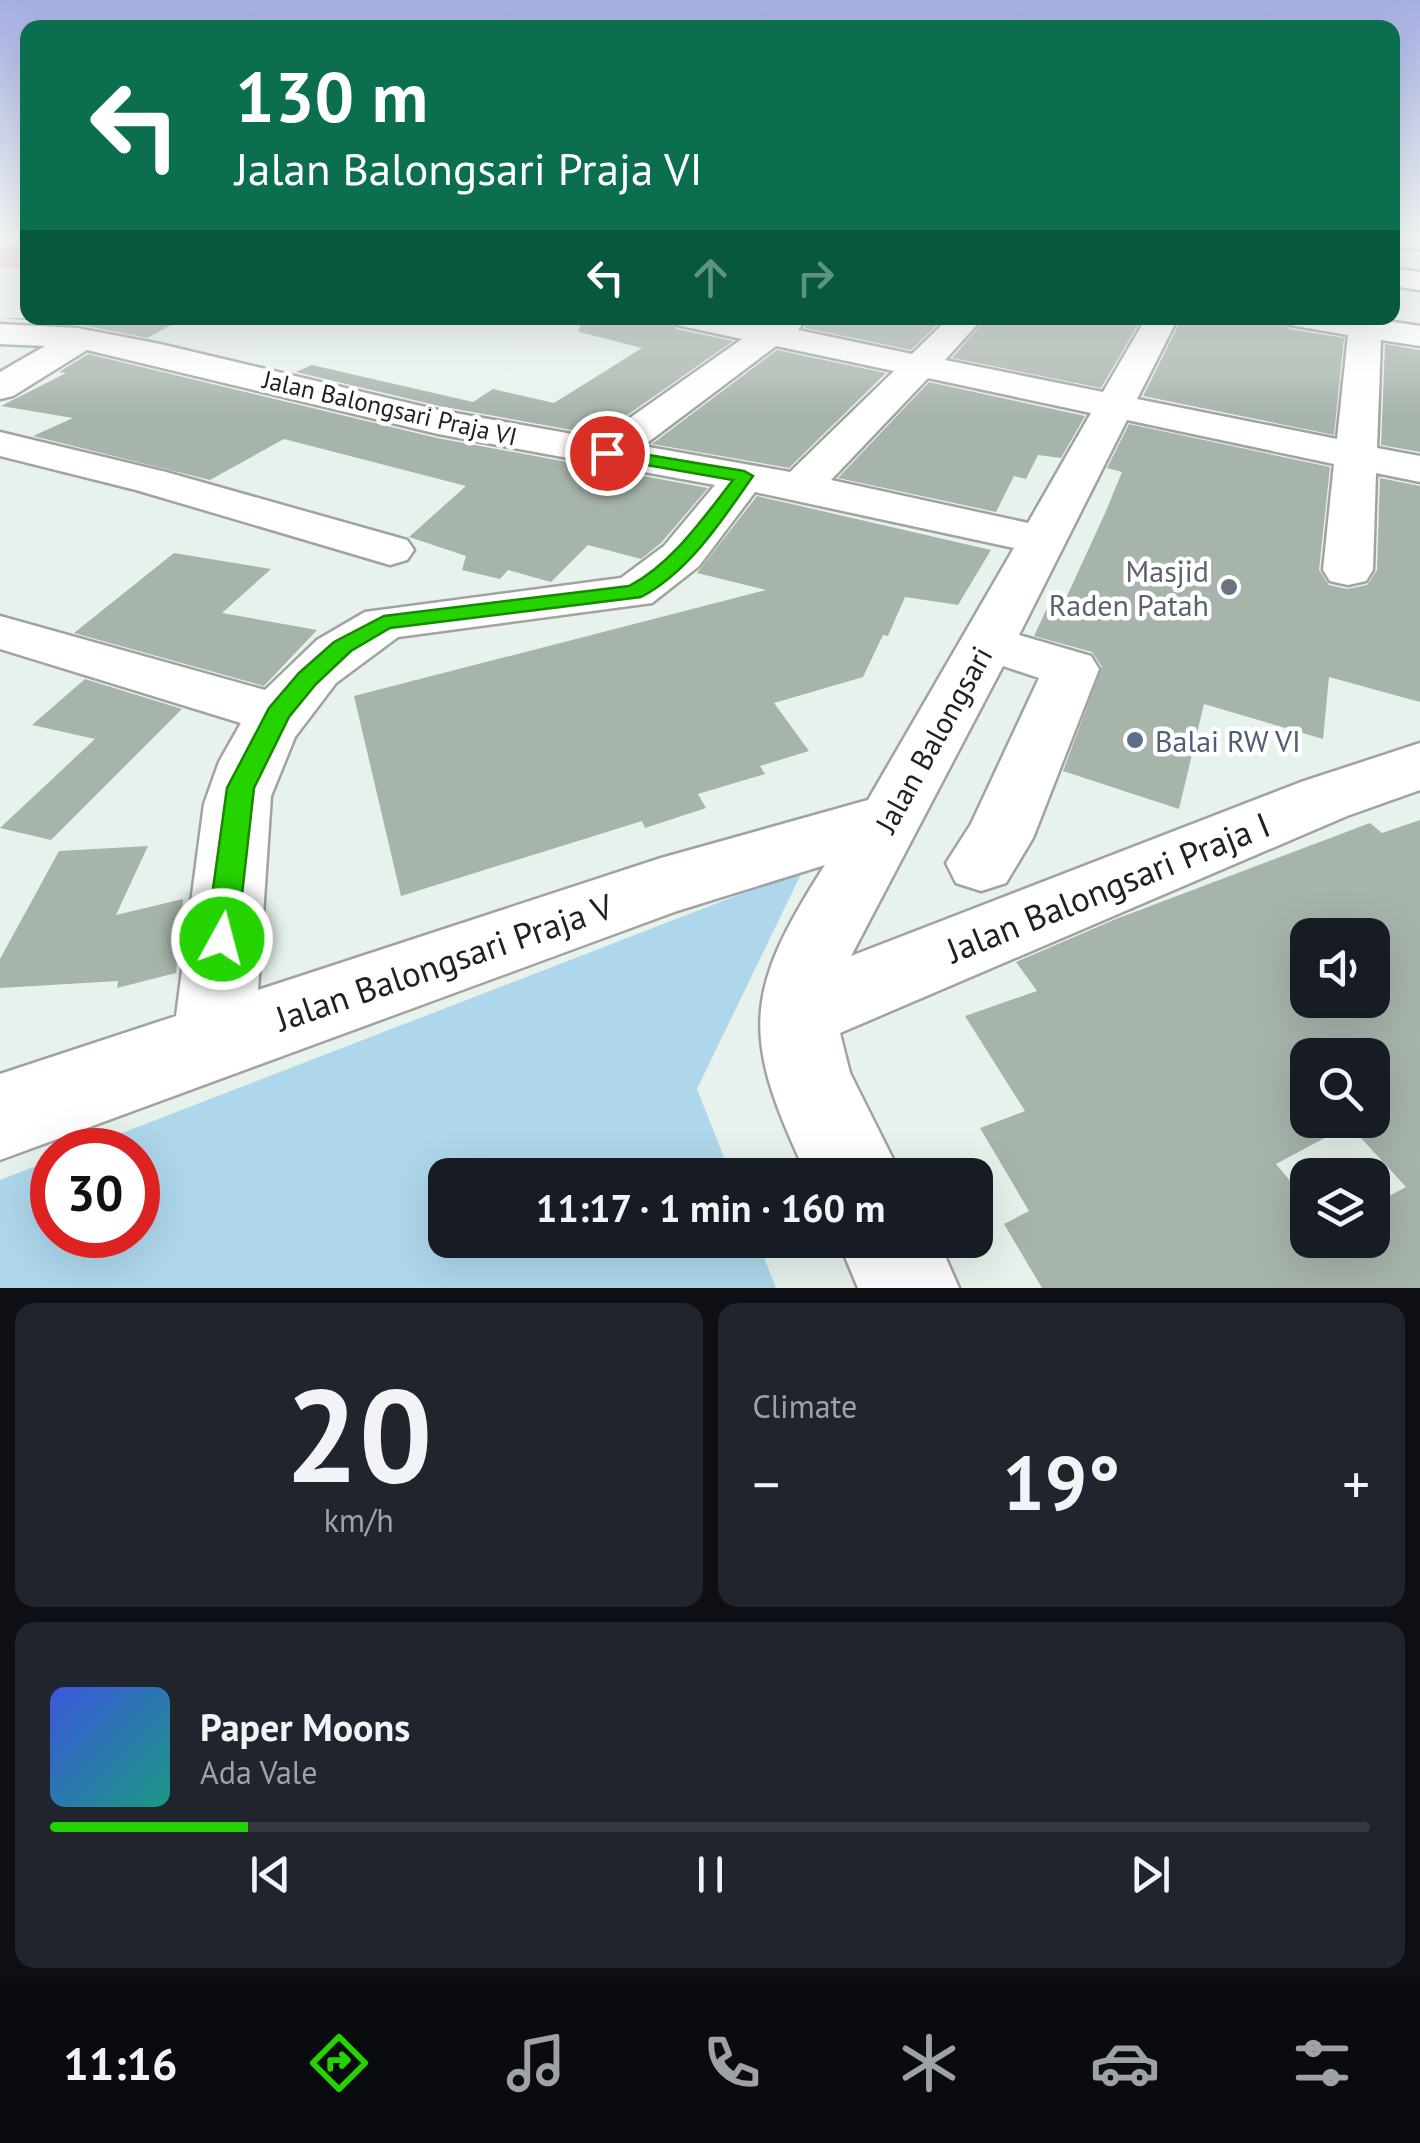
<!DOCTYPE html>
<meta charset="utf-8">
<style>
:root{--surface:#171b24;--page:#20242c;--text:#f1f3f6;--muted:#9ea1a6;--line:#363941;--accent:#25d300}
body{margin:0;font-family:"PT Sans",sans-serif;background:var(--page);color:var(--text);height:100vh;display:flex;flex-direction:column;font-size:38px;white-space:nowrap}
*{box-sizing:border-box;margin:0}
p{font-size:32px;color:var(--muted)}
.icon{flex:none;width:55px;height:55px;fill:none;stroke:currentColor;stroke-width:2;stroke-linecap:round;stroke-linejoin:round}
.map{position:relative;height:1288px;overflow:hidden}
.drawer{display:flex;flex-direction:column;gap:15px;padding:15px;background:#0d0f14;flex:1}
.drawer>*{flex:none}
.hud{position:absolute;left:20px;top:20px;width:1380px;height:305px;border-radius:20px;box-shadow:0 10px 40px #0002;background:#0b6e4f;color:#fff;overflow:hidden}
.tools{position:absolute;left:1290px;top:918px;display:grid;gap:20px}
.tools a{display:grid;place-items:center;width:100px;height:100px;border-radius:20px;background:var(--surface);box-shadow:0 10px 40px #0002;font-size:50px}
.speed{position:absolute;left:30px;top:1128px;display:flex;gap:20px;font-size:50px;font-weight:700;text-align:center}
.speed>*{display:grid;place-content:center;width:130px;height:130px;border-radius:50%;background:var(--surface);box-shadow:0 10px 40px #0002;line-height:1}
.speed .limit{border:15px solid #d22;background:#fff;color:#111}
.pin{position:absolute;display:grid;place-items:center;width:85px;height:85px;color:#fff;margin:-42px;border:5px solid #fff;border-radius:50%;box-shadow:0 2px 10px #0007}
.me{position:absolute;width:110px;margin:-55px;rotate:7deg;stroke-linejoin:round;filter:drop-shadow(0 0 8px #0008)}
.turn{display:flex;align-items:center;gap:35px;height:210px;padding:0 50px;font-size:45px}
.turn .icon{width:130px;height:130px;stroke-width:2.5}
.turn b{display:block;font-size:70px;line-height:85px}
.lanes{display:flex;align-items:center;height:95px;padding:0 50px;background:#0003;justify-content:center;gap:50px;direction:ltr}
.lanes .off{opacity:.35}
.big{font-size:75px;font-weight:700;line-height:1.1}
.drawer .widget{flex:1;display:flex;flex-direction:column;justify-content:center;gap:15px;min-width:0;padding:0 35px;border-radius:20px;background:var(--page)}
.drawer .dial{align-items:center;gap:0}
.dial b{font-size:130px;line-height:1}
.song{display:flex;align-items:center;gap:30px}
.cover{width:120px;height:120px;border-radius:15px;background:linear-gradient(135deg,hsl(230 70% 55%),hsl(170 70% 35%))}
.played{height:10px;border-radius:5px;background:linear-gradient(90deg,var(--accent) 15%,var(--line) 15%)}
.keys{display:flex;justify-content:space-around;direction:ltr}
.heat{display:flex;justify-content:space-between;align-items:center;font-size:55px;direction:ltr}
.drawer .tiles{flex:1;display:grid;gap:15px;grid-template-columns:1fr 1fr}
.widget:last-child{grid-column:span 2}
.trip{position:absolute;left:428px;top:1158px;width:565px;height:100px;border-radius:20px;background:var(--surface);box-shadow:0 10px 40px #0002;font-weight:700;line-height:100px;text-align:center}
.tabs{display:flex;height:160px;justify-content:space-around;align-items:center;background:#090b0e;color:var(--muted)}
.tabs .icon{width:70px;height:70px}
.tabs .active{color:var(--accent)}
.tabs b{font-size:45px;color:var(--text)}
.map>svg:first-child{display:block}
.grass{fill:#aed7ec}
.lines{fill:none;stroke-linecap:round;stroke-linejoin:round}
.river{fill:#e0a8dd;fill-rule:evenodd}
.building{fill:#a7b4aa;fill-rule:evenodd}
.minor-casing{stroke:#a2a2a2;stroke-width:5}
.minor{fill:#fff;fill-rule:evenodd}
.route{fill:#25d300;stroke:#188900;stroke-width:2.5}
.worship-dot{fill:#6b7280;stroke:#fff;stroke-width:4}
.service-dot{fill:#5c6f8a;stroke:#fff;stroke-width:4}
.labels{text-anchor:middle;dominant-baseline:central;stroke-width:9;stroke-linejoin:round;paint-order:stroke}
.far-street-label{font-size:25px;fill:#212121;stroke:#fff}
.worship-label{font-size:30px;fill:#5b616d;stroke:#fff;text-anchor:end}
.street-label{font-size:30px;fill:#212121;stroke:#fff}
.service-label{font-size:30px;fill:#4e5e75;stroke:#fff;text-anchor:start}
.near-street-label{font-size:35px;fill:#212121;stroke:#fff}
</style>
<div class="map">
<svg width="1420" height="1288" viewBox="0 0 1420 1288">
<rect width="100%" height="100%" fill="#e8f2ed"/>
<path class="grass" d="M 803,870 L 697,1089 L 731,1175 L 445,1175 L 445,1240 L 757,1240 L 776,1288 L 0,1288 L 0,1180 L 52,1160 L 52,1235 L 138,1235 L 138,1150 L 78,1150 Z"/>
<g class="lines">
<rect class="river" x="0" y="240" width="28" height="28"/>
</g>
<g class="building">
<path d="M 0,318 L 184,318 L 147,338 L 77,324 Z"/>
<path d="M 581,318 L 668,318 L 676,329 L 733,341 L 599,435 L 439,406 L 296,372 L 312,365 L 473,402 L 493,389 L 554,403 L 642,348 L 579,332 Z"/>
<path d="M 805,318 L 944,318 L 911,350 L 805,328 Z"/>
<path d="M 987,318 L 1142,318 L 1101,388 L 952,358 Z"/>
<path d="M 1182,318 L 1281,318 L 1289,329 L 1344,338 L 1334,435 L 1143,396 Z"/>
<path d="M 1385,344 L 1420,350 L 1420,452 L 1381,445 Z"/>
<path d="M 777,350 L 886,373 L 789,468 L 652,444 Z"/>
<path d="M 88,354 L 437,438 L 708,488 L 661,543 L 641,559 L 588,545 L 551,582 L 508,570 L 500,579 L 462,570 L 466,556 L 409,537 L 466,486 L 284,439 L 210,480 L 33,436 L 73,418 L 1,406 L 66,373 L 59,372 Z"/>
<path d="M 929,382 L 1085,416 L 1061,458 L 1038,455 L 1026,479 L 1014,476 L 996,512 L 838,478 Z"/>
<path d="M 1129,424 L 1330,467 L 1319,570 L 1329,585 L 1347,589 L 1367,585 L 1377,570 L 1380,478 L 1420,486 L 1420,702 L 1329,677 L 1323,739 L 1204,704 L 1179,809 L 1063,771 L 1102,667 L 1092,652 L 1034,636 L 1054,593 L 1067,596 L 1106,511 L 1122,472 L 1107,468 Z"/>
<path d="M 757,496 L 991,550 L 958,605 L 905,597 L 888,636 L 883,635 L 863,677 L 774,703 L 809,751 L 760,766 L 765,774 L 698,794 L 706,808 L 645,828 L 642,821 L 401,896 L 354,696 L 766,590 L 697,573 Z"/>
<path d="M 174,553 L 271,569 L 222,613 L 317,630 L 264,686 L 74,633 Z"/>
<path d="M 85,679 L 182,709 L 51,840 L 0,828 L 95,739 L 32,725 Z"/>
<path d="M 1420,820 L 1420,1288 L 1042,1288 L 1004,1224 L 1029,1211 L 980,1128 L 1025,1111 L 965,1016 L 1037,991 L 1016,962 L 1116,919 L 1370,823 L 1382,833 ZM 1308,935 L 1372,935 L 1372,1000 L 1308,1000 ZM 1308,1055 L 1372,1055 L 1372,1120 L 1308,1120 ZM 1349,1125 L 1406,1187 L 1372,1205 L 1372,1240 L 1308,1240 L 1308,1202 L 1276,1164 Z"/>
<path d="M 148,846 L 116,915 L 183,899 L 176,973 L 117,988 L 118,981 L 0,988 L 0,959 L 59,851 Z"/>
</g>
<g class="lines">
<g class="minor-casing">
<g id="minor">
<path d="M 0,237 L 25,237 L 21,243 L 0,248 Z"/>
<path d="M 1392,237 L 1420,237 L 1420,249 L 1392,246 Z"/>
<path d="M 1392,268 L 1420,272 L 1420,290 L 1392,286 Z"/>
<path d="M 672,318 L 734,318 L 764,324 L 773,318 L 801,318 L 804,322 L 798,330 L 912,354 L 949,318 L 983,318 L 945,360 L 1103,392 L 1146,318 L 1178,318 L 1137,399 L 1337,439 L 1348,335 L 1290,325 L 1285,318 L 1367,318 L 1420,326 L 1420,346 L 1381,340 L 1377,448 L 1420,456 L 1420,482 L 1376,473 L 1373,570 L 1366,581 L 1348,585 L 1330,581 L 1323,570 L 1334,464 L 1127,420 L 1019,635 L 1091,656 L 1099,669 L 1033,838 L 1006,883 L 981,891 L 956,883 L 946,863 L 971,824 L 1039,678 L 1003,666 L 851,956 L 1301,782 L 1420,743 L 1420,790 L 1347,816 L 840,1033 L 850,1073 L 901,1175 L 807,1175 C 742,1038 742,994 825,865 L 677,911 L 0,1160 L 0,1074 L 176,1016 L 204,804 L 219,762 L 241,723 L 0,649 L 0,616 L 265,690 L 317,640 L 365,612 L 621,578 L 664,546 L 715,485 L 438,434 L 87,350 L 13,396 L 0,399 L 0,372 L 45,346 L 0,344 L 0,324 L 77,328 L 160,344 L 438,410 L 600,439 L 742,339 L 677,325 ZM 776,346 L 894,371 L 790,472 L 643,446 ZM 928,378 L 1091,413 L 1028,523 L 831,480 ZM 755,492 L 1014,548 L 868,800 L 661,858 L 258,990 L 271,796 L 295,737 L 336,683 L 398,637 L 652,603 L 699,566 Z"/>
<path d="M 0,432 L 166,472 L 407,540 L 414,550 L 407,560 L 390,565 L 136,490 L 0,456 Z"/>
<path d="M 838,1240 L 938,1240 L 959,1288 L 858,1288 Z"/>
</g>
</g>
<use href="#minor" class="minor"/>
</g>
<linearGradient id="sky" x2="0" y2="1"><stop stop-color="#a5afe4"/><stop offset="0.57" stop-color="#f5f9f7"/><stop offset="1" stop-color="#f5f9f7" stop-opacity="0"/></linearGradient>
<rect width="1420" height="417" fill="url(#sky)"/>
<path class="route" d="M 607,448 L 744,471 L 753,476 C 723,519 689,572 641,597 L 390,628 L 351,651 L 316,684 L 289,717 L 254,788 L 237,939 L 233,948 L 222,952 L 210,948 L 206,939 L 227,788 L 269,708 L 299,673 L 334,642 L 384,616 L 629,586 C 672,564 703,518 733,480 L 601,457 L 598,453 Z"/>
<circle class="worship-dot" cx="1229" cy="587" r="10"/>
<circle class="service-dot" cx="1135" cy="740" r="10"/>
<g class="labels">
<g class="far-street-label">
<text transform="translate(390 408) rotate(13)">Jalan Balongsari Praja VI</text>
</g>
<g class="worship-label">
<text x="1209" y="570">Masjid<tspan x="1209" dy="34">Raden Patah</tspan></text>
</g>
<g class="street-label">
<text transform="translate(933 739) rotate(-61)">Jalan Balongsari</text>
</g>
<g class="service-label">
<text x="1155" y="740">Balai RW VI</text>
</g>
<g class="near-street-label">
<text transform="translate(1108 887) rotate(-22)">Jalan Balongsari Praja I</text>
<text transform="translate(444 962) rotate(-19)">Jalan Balongsari Praja V</text>
</g>
</g>
</svg>
<div class="tools">
<a><svg class="icon" aria-label="sound" viewBox="0 0 24 24"><path d="M4 9h4l5-4v14l-5-4H4zM17 9q2 3 0 6"/></svg></a>
<a><svg class="icon" aria-label="search" viewBox="0 0 24 24"><circle cx="10" cy="10" r="6"/><path d="M15 15l6 6"/></svg></a>
<a><svg class="icon" aria-label="layers" viewBox="0 0 24 24"><path d="M12 4l9 5-9 5-9-5zM3 14l9 5 9-5"/></svg></a>
</div>
<div class="speed"><div class="limit">30</div></div>
<div class="pin" style="left:607px;top:453px;background:#d93025"><svg class="icon" aria-label="arrive" viewBox="0 0 24 24"><path d="M6 21V4h12l-3 4 3 4H6"/></svg></div>
<svg class="me" style="left:222px;top:939px" viewBox="-20 -20 40 40"><circle r="17" fill="#25d300" stroke="#fff" stroke-width="3"/><path d="M0-11L8 9 0 5-8 9z" fill="#fff"/></svg>
<div class="trip">11:17 · 1 min · 160 m</div>
<div class="hud">
<div class="turn"><svg class="icon" aria-label="left" viewBox="0 0 24 24"><path d="M17 20v-9H6M10 6l-5 5 5 5"/></svg><div><b>130 m</b>Jalan Balongsari Praja VI</div></div>
<div class="lanes"><svg class="icon" aria-label="left" viewBox="0 0 24 24"><path d="M17 20v-9H6M10 6l-5 5 5 5"/></svg><svg class="icon off" aria-label="ahead" viewBox="0 0 24 24"><path d="M12 20V5M6 11l6-6 6 6"/></svg><svg class="icon off" aria-label="right" viewBox="0 0 24 24"><path d="M7 20v-9h11M14 6l5 5-5 5"/></svg></div>
</div>
</div>
<section class="drawer">
<div class="tiles">
<div class="widget dial"><b>20</b><p>km/h</p></div>
<div class="widget"><p>Climate</p>
<div class="heat"><a>−</a><b class="big">19°</b><a>+</a></div>
</div>
<div class="widget">
<div class="song"><i class="cover"></i><div><b>Paper Moons</b><p>Ada Vale</p></div></div>
<div class="played"></div>
<div class="keys"><svg class="icon" aria-label="previous" viewBox="0 0 24 24"><path d="M18 5L8 12l10 7zM5 5v14"/></svg><svg class="icon" aria-label="pause" viewBox="0 0 24 24"><path d="M8 5v14M16 5v14"/></svg><svg class="icon" aria-label="next" viewBox="0 0 24 24"><path d="M6 5l10 7-10 7zM19 5v14"/></svg></div>
</div>
</div>
</section>
<nav class="tabs">
<b>11:16</b>
<svg class="icon active" aria-label="directions" viewBox="0 0 24 24"><path d="M12 3l9 9-9 9-9-9zM9 14v-3h6M13 9l2 2-2 2"/></svg>
<svg class="icon" aria-label="music" viewBox="0 0 24 24"><path d="M9 18V5l10-2v13"/><circle cx="6" cy="18" r="3"/><circle cx="16" cy="16" r="3"/></svg>
<svg class="icon" aria-label="phone" viewBox="0 0 24 24"><path d="M5 4h4l2 5-3 2q2 4 5 5l2-3 5 2v4C11 20 4 13 5 4z"/></svg>
<svg class="icon" aria-label="climate" viewBox="0 0 24 24"><path d="M12 3v18M4 7l16 10M4 17L20 7"/></svg>
<svg class="icon" aria-label="car" viewBox="0 0 24 24"><path d="M5 17H2v-5l4-1 3-4h7l3 4 3 1v5h-3M9 17h6M6 11h13"/><circle cx="7" cy="17" r="2"/><circle cx="17" cy="17" r="2"/></svg>
<svg class="icon" aria-label="filters" viewBox="0 0 24 24"><path d="M4 7h16M4 17h16"/><circle cx="9" cy="7" r="2"/><circle cx="15" cy="17" r="2"/></svg>
</nav>
